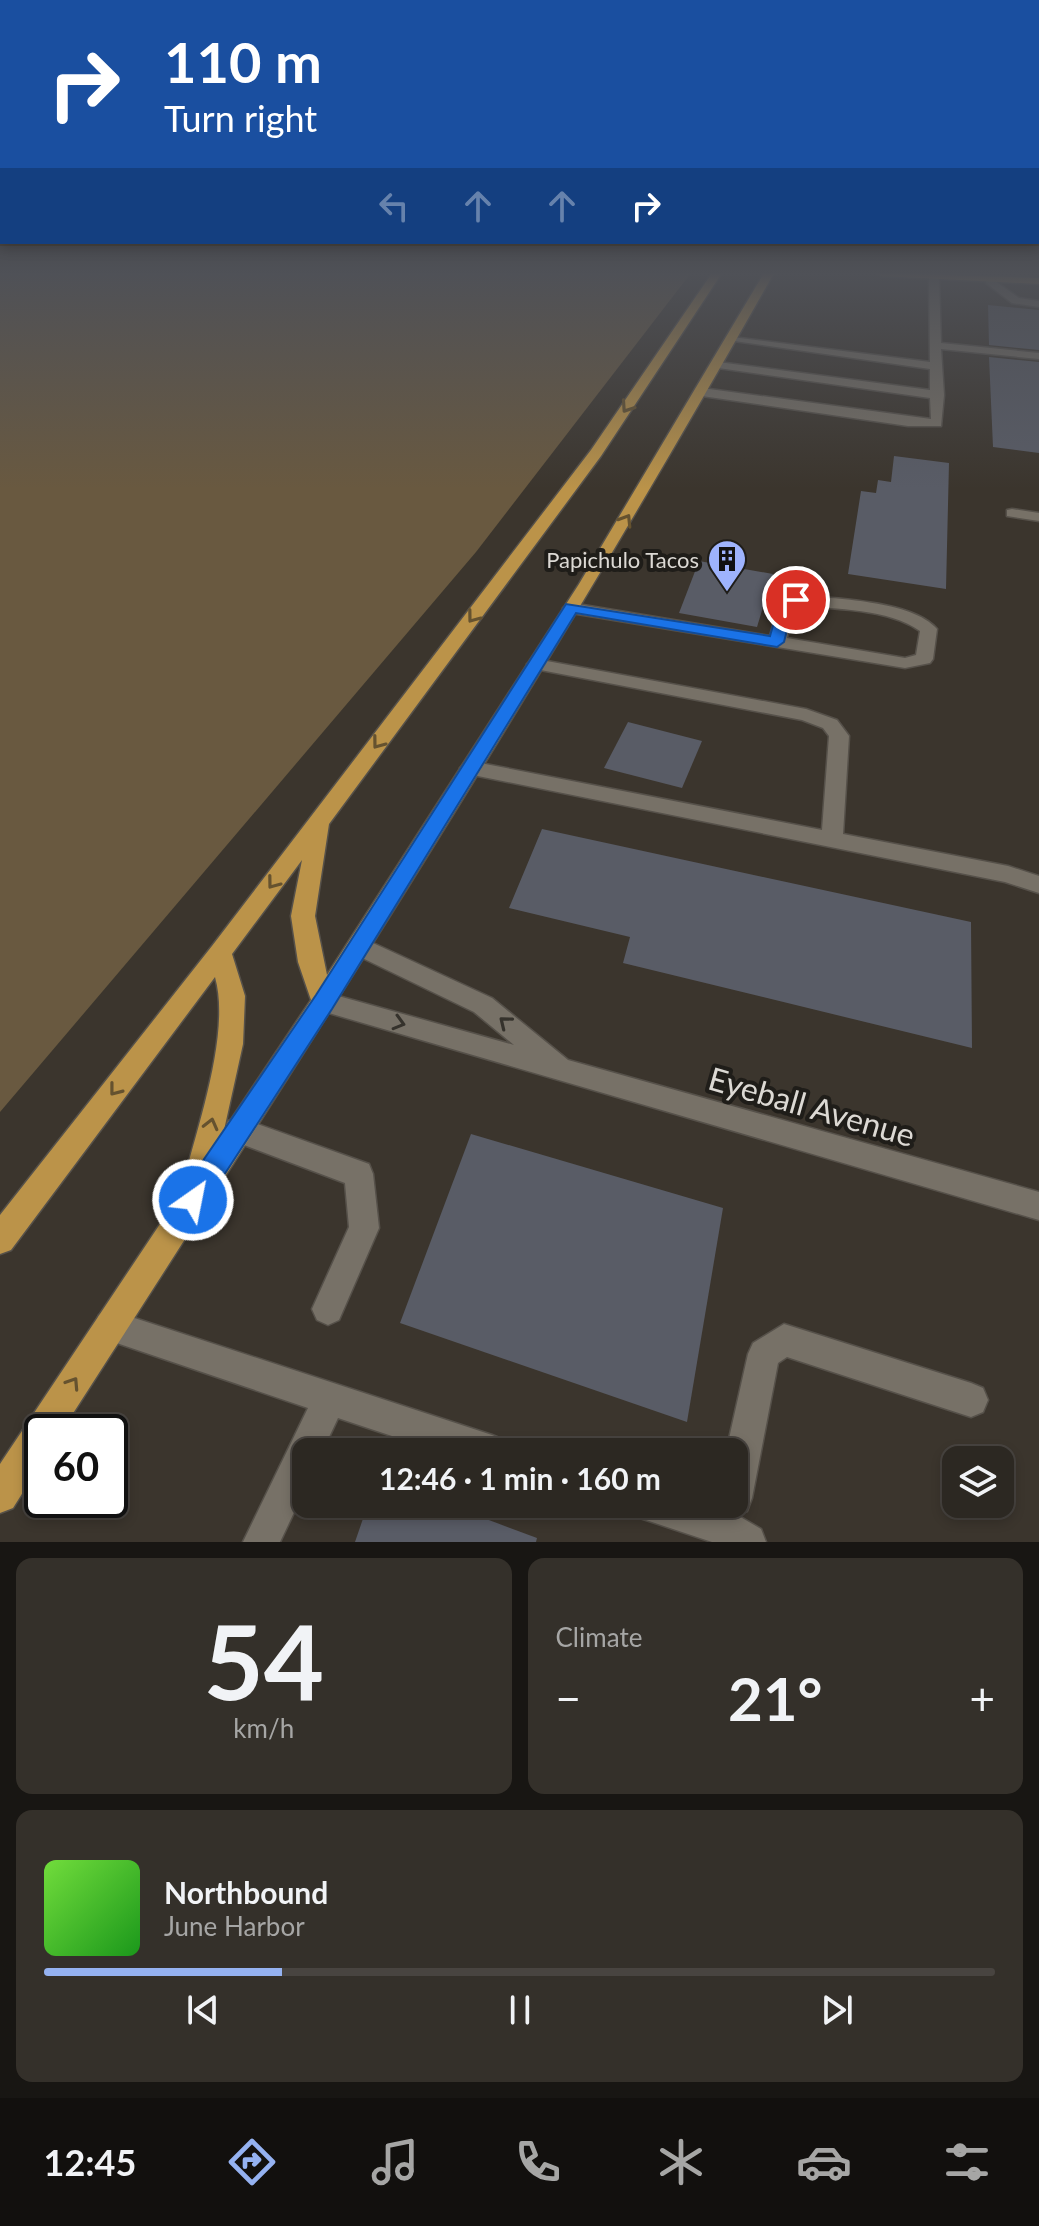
<!DOCTYPE html>
<meta charset="utf-8">
<style>
:root{--surface:#2c2822;--page:#34302a;--text:#f1f3f6;--muted:#a6a6a5;--line:#484440;--accent:#95b2f1}
body{margin:0;font-family:Lato,sans-serif;background:var(--page);color:var(--text);height:100vh;display:flex;flex-direction:column;font-size:30px;white-space:nowrap}
*{box-sizing:border-box;margin:0}
p{font-size:26px;color:var(--muted)}
.icon{flex:none;width:44px;height:44px;fill:none;stroke:currentColor;stroke-width:2;stroke-linecap:round;stroke-linejoin:round}
.map{position:relative;height:1542px;overflow:hidden}
.side{display:flex;flex-direction:column;gap:16px;padding:16px;background:#181613;flex:1}
.side>*{flex:none}
.top-card{position:absolute;left:0px;top:0px;width:1040px;height:244px;box-shadow:0 4px 12px #0003,0 0 0 2px var(--line);background:#1a4fa0;color:#fff;overflow:hidden}
.fabs{position:absolute;left:942px;top:1446px;display:grid;gap:16px}
.fabs a{display:grid;place-items:center;width:72px;height:72px;border-radius:16px;background:var(--surface);box-shadow:0 4px 12px #0003,0 0 0 2px var(--line);font-size:40px}
.speed{position:absolute;left:24px;top:1414px;display:flex;gap:16px;font-size:40px;font-weight:700;text-align:center}
.speed>*{display:grid;place-content:center;width:104px;height:104px;border-radius:50%;background:var(--surface);box-shadow:0 4px 12px #0003,0 0 0 2px var(--line);line-height:1}
.speed .limit{border:4px solid #111;border-radius:12px;background:#fff;color:#111}
.pin{position:absolute;display:grid;place-items:center;width:68px;height:68px;color:#fff;margin:-34px;border:4px solid #fff;border-radius:50%;box-shadow:0 2px 8px #0007}
.me{position:absolute;width:88px;margin:-44px;rotate:33deg;stroke-linejoin:round;filter:drop-shadow(0 0 6px #0008)}
.turn{display:flex;align-items:center;gap:28px;height:168px;padding:0 32px;font-size:36px}
.turn .icon{width:104px;height:104px;stroke-width:2.5}
.turn b{display:block;font-size:56px;line-height:68px}
.lanes{display:flex;align-items:center;height:76px;padding:0 32px;background:#0003;justify-content:center;gap:40px;direction:ltr}
.lanes .off{opacity:.35}
.big{font-size:60px;font-weight:700;line-height:1.1}
.side .widget{flex:1;display:flex;flex-direction:column;justify-content:center;gap:12px;min-width:0;padding:0 28px;border-radius:16px;background:var(--page)}
.side .dial{align-items:center;gap:0}
.dial b{font-size:104px;line-height:1}
.song{display:flex;align-items:center;gap:24px}
.cover{width:96px;height:96px;border-radius:12px;background:linear-gradient(135deg,hsl(100 70% 55%),hsl(120 70% 35%))}
.played{height:8px;border-radius:4px;background:linear-gradient(90deg,var(--accent) 25%,var(--line) 25%)}
.keys{display:flex;justify-content:space-around;direction:ltr}
.heat{display:flex;justify-content:space-between;align-items:center;font-size:44px;direction:ltr}
.side .tiles{flex:1;display:grid;gap:16px;grid-template-columns:1fr 1fr}
.widget:last-child{grid-column:span 2}
.trip{position:absolute;left:292px;top:1438px;width:456px;height:80px;border-radius:16px;background:var(--surface);box-shadow:0 4px 12px #0003,0 0 0 2px var(--line);font-weight:700;line-height:80px;text-align:center}
.dock{display:flex;height:128px;justify-content:space-around;align-items:center;background:#12100e;color:var(--muted)}
.dock .icon{width:56px;height:56px}
.dock .current{color:var(--accent)}
.dock b{font-size:36px;color:var(--text)}
.map>svg:first-child{display:block}
.green{fill:#695940}
.building{fill:#595c66}
.lines{fill:none;stroke-linecap:round;stroke-linejoin:round}
.minor-casing{stroke:#56514a;stroke-width:3}
.major-casing{stroke:#56514a;stroke-width:3}
.minor{fill:#777167;fill-rule:evenodd}
.major{fill:#bb9349;fill-rule:evenodd}
.oneway{stroke:#65522f}
.oneway2{stroke:#35322c}
.route{fill:#1a73e8;stroke:#114b97;stroke-width:2}
.labels{text-anchor:middle;dominant-baseline:central;stroke-width:8;stroke-linejoin:round;paint-order:stroke}
.far-poi-label{font-size:22px;fill:#dcd9d4;stroke:#1f1d19;text-anchor:end}
.near-street-label{font-size:32px;fill:#dcd9d4;stroke:#1f1d19}
</style>
<div class="map">
<svg width="1039" height="1542" viewBox="0 0 1039 1542">
<rect width="100%" height="100%" fill="#3b352d"/>
<path class="green" d="M 0,273 L 691,273 L 476,552 L 0,1112 Z"/>
<g class="building">
<path d="M 988,305 L 1039,310 L 1039,350 L 989,345 Z"/>
<path d="M 989,357 L 1039,362 L 1039,453 L 993,447 Z"/>
<path d="M 894,456 L 949,463 L 946,589 L 848,574 L 861,491 L 876,493 L 878,480 L 891,482 Z"/>
<path d="M 699,561 L 773,574 L 757,627 L 679,613 Z"/>
<path d="M 628,722 L 702,741 L 682,788 L 604,768 Z"/>
<path d="M 542,829 L 971,922 L 972,1048 L 623,963 L 630,937 L 509,908 Z"/>
<path d="M 471,1134 L 723,1208 L 687,1422 L 400,1323 Z"/>
<path d="M 368,1504 L 446,1504 L 537,1538 L 536,1542 L 355,1542 Z"/>
</g>
<g class="lines">
<g class="minor-casing">
<g id="minor">
<path d="M 934,275 L 939,278 L 941,343 L 1039,353 L 1039,359 L 941,349 L 944,395 L 941,426 L 908,426 L 702,396 L 696,392 L 702,388 L 931,419 L 930,398 L 718,368 L 712,365 L 718,362 L 930,390 L 930,369 L 727,340 L 732,337 L 930,362 L 929,278 Z"/>
<path d="M 986,279 L 992,279 L 1019,298 L 1039,301 L 1039,307 L 1012,303 L 986,283 Z"/>
<path d="M 1012,509 L 1039,513 L 1039,521 L 1007,516 L 1007,510 Z"/>
<path d="M 796,595 C 833,599 912,600 937,629 L 933,659 L 930,663 L 905,668 L 571,613 L 563,608 L 571,603 L 770,636 L 779,604 ZM 798,605 C 836,610 888,608 920,631 L 916,655 L 905,658 L 787,638 L 795,607 Z"/>
<path d="M 536,659 L 806,709 L 837,720 L 849,736 L 843,834 L 1008,866 L 1039,876 L 1039,893 L 1005,882 L 463,773 L 460,768 L 470,761 L 822,830 L 829,736 L 823,728 L 802,720 L 530,668 L 527,664 Z"/>
<path d="M 360,937 L 492,998 L 568,1060 L 1039,1192 L 1039,1220 L 315,1009 L 312,1002 L 315,995 L 324,992 L 514,1045 L 474,1012 L 352,953 L 348,946 L 352,939 Z"/>
<path d="M 238,1117 L 369,1164 L 373,1174 L 379,1228 L 339,1320 L 328,1325 L 317,1320 L 312,1309 L 349,1227 L 345,1183 L 228,1139 L 224,1130 L 228,1121 Z"/>
<path d="M 110,1310 L 492,1435 L 504,1440 L 509,1452 L 440,1452 L 338,1418 L 322,1452 L 306,1452 L 306,1487 L 280,1542 L 243,1542 L 308,1408 L 99,1337 L 94,1326 L 99,1315 Z"/>
<path d="M 784,1324 L 971,1383 L 983,1388 L 988,1400 L 983,1412 L 971,1417 L 787,1357 L 778,1363 L 752,1498 L 747,1511 L 737,1515 L 761,1529 L 766,1542 L 712,1542 L 637,1517 L 632,1504 L 706,1504 L 721,1509 L 719,1504 L 734,1504 L 734,1452 L 726,1452 L 748,1354 L 753,1343 Z"/>
</g>
</g>
<g class="major-casing">
<g id="major">
<path d="M 712,273 L 722,273 L 601,456 L 329,824 L 315,916 L 327,975 L 579,584 L 764,273 L 774,273 C 551,669 307,1050 61,1432 L 42,1432 L 42,1462 L 13,1508 L 0,1513 L 0,1464 L 184,1188 L 183,1184 C 197,1127 231,1033 215,977 L 11,1250 L 0,1254 L 0,1215 L 212,946 L 591,450 ZM 302,860 L 291,916 L 298,962 L 311,1000 L 224,1130 L 243,1044 L 245,996 L 232,954 Z"/>
<path d="M 876,273 L 1039,278 L 1039,284 L 881,276 Z"/>
</g>
</g>
<use href="#minor" class="minor"/>
<use href="#major" class="major"/>
</g>
<defs><path id="oneway-chevron" d="M-2-3.5L2.5 0L-2 3.5" fill="none" stroke-width="1.6" stroke-linecap="round" stroke-linejoin="round" transform="scale(2)"/></defs>
<g class="oneway">
<use href="#oneway-chevron" transform="translate(627 407) rotate(124)"/>
<use href="#oneway-chevron" transform="translate(626 520) rotate(-58)"/>
<use href="#oneway-chevron" transform="translate(473 617) rotate(127)"/>
<use href="#oneway-chevron" transform="translate(378 743) rotate(127)"/>
<use href="#oneway-chevron" transform="translate(273 883) rotate(127)"/>
<use href="#oneway-chevron" transform="translate(115 1090) rotate(128)"/>
<use href="#oneway-chevron" transform="translate(211 1124) rotate(-76)"/>
<use href="#oneway-chevron" transform="translate(73 1383) rotate(-57)"/>
</g>
<g class="oneway2">
<use href="#oneway-chevron" transform="translate(505 1022) rotate(-141)"/>
<use href="#oneway-chevron" transform="translate(399 1023) rotate(16)"/>
</g>
<linearGradient id="sky" x2="0" y2="1"><stop stop-color="#201d19"/><stop offset="0.56" stop-color="#4f5157"/><stop offset="1" stop-color="#4f5157" stop-opacity="0"/></linearGradient>
<rect width="1039" height="489" fill="url(#sky)"/>
<path class="route" d="M 796,596 L 804,600 L 793,606 L 784,642 L 777,647 L 576,613 L 332,1009 L 202,1209 L 193,1213 L 183,1209 L 180,1200 L 183,1190 L 316,995 L 566,604 L 770,636 L 779,604 Z"/>
<defs>
<g id="building-pin" transform="scale(2)"><path d="M0 17L-7.5 6A9.5 9.5 0 1 1 7.5 6Z" fill="#9eb3fd" stroke="#1f1d19"/><path d="M-4-6H4V6H1V3H-1V6H-4ZM-2.5-4.3h1.7v1.8h-1.7ZM.8-4.3h1.7v1.8H.8ZM-2.5-1h1.7V.8h-1.7ZM.8-1h1.7V.8H.8Z" fill="#111"/></g>
</defs>
<g fill-rule="evenodd">
<use href="#building-pin" x="727" y="559"/>
</g>
<g class="labels">
<g class="far-poi-label">
<text x="699" y="559">Papichulo Tacos</text>
</g>
<g class="near-street-label">
<text transform="translate(812 1106) rotate(16)">Eyeball Avenue</text>
</g>
</g>
</svg>
<div class="fabs">
<a><svg class="icon" aria-label="layers" viewBox="0 0 24 24"><path d="M12 4l9 5-9 5-9-5zM3 14l9 5 9-5"/></svg></a>
</div>
<div class="speed"><div class="limit">60</div></div>
<div class="pin" style="left:796px;top:600px;background:#d93025"><svg class="icon" aria-label="arrive" viewBox="0 0 24 24"><path d="M6 21V4h12l-3 4 3 4H6"/></svg></div>
<svg class="me" style="left:193px;top:1200px" viewBox="-20 -20 40 40"><circle r="17" fill="#1a73e8" stroke="#fff" stroke-width="3"/><path d="M0-11L8 9 0 5-8 9z" fill="#fff"/></svg>
<div class="trip">12:46 · 1 min · 160 m</div>
<div class="top-card">
<div class="turn"><svg class="icon" aria-label="right" viewBox="0 0 24 24"><path d="M7 20v-9h11M14 6l5 5-5 5"/></svg><div><b>110 m</b>Turn right</div></div>
<div class="lanes"><svg class="icon off" aria-label="left" viewBox="0 0 24 24"><path d="M17 20v-9H6M10 6l-5 5 5 5"/></svg><svg class="icon off" aria-label="ahead" viewBox="0 0 24 24"><path d="M12 20V5M6 11l6-6 6 6"/></svg><svg class="icon off" aria-label="ahead" viewBox="0 0 24 24"><path d="M12 20V5M6 11l6-6 6 6"/></svg><svg class="icon" aria-label="right" viewBox="0 0 24 24"><path d="M7 20v-9h11M14 6l5 5-5 5"/></svg></div>
</div>
</div>
<section class="side">
<div class="tiles">
<div class="widget dial"><b>54</b><p>km/h</p></div>
<div class="widget"><p>Climate</p>
<div class="heat"><a>−</a><b class="big">21°</b><a>+</a></div>
</div>
<div class="widget">
<div class="song"><i class="cover"></i><div><b>Northbound</b><p>June Harbor</p></div></div>
<div class="played"></div>
<div class="keys"><svg class="icon" aria-label="previous" viewBox="0 0 24 24"><path d="M18 5L8 12l10 7zM5 5v14"/></svg><svg class="icon" aria-label="pause" viewBox="0 0 24 24"><path d="M8 5v14M16 5v14"/></svg><svg class="icon" aria-label="next" viewBox="0 0 24 24"><path d="M6 5l10 7-10 7zM19 5v14"/></svg></div>
</div>
</div>
</section>
<nav class="dock">
<b>12:45</b>
<svg class="icon current" aria-label="directions" viewBox="0 0 24 24"><path d="M12 3l9 9-9 9-9-9zM9 14v-3h6M13 9l2 2-2 2"/></svg>
<svg class="icon" aria-label="music" viewBox="0 0 24 24"><path d="M9 18V5l10-2v13"/><circle cx="6" cy="18" r="3"/><circle cx="16" cy="16" r="3"/></svg>
<svg class="icon" aria-label="phone" viewBox="0 0 24 24"><path d="M5 4h4l2 5-3 2q2 4 5 5l2-3 5 2v4C11 20 4 13 5 4z"/></svg>
<svg class="icon" aria-label="climate" viewBox="0 0 24 24"><path d="M12 3v18M4 7l16 10M4 17L20 7"/></svg>
<svg class="icon" aria-label="car" viewBox="0 0 24 24"><path d="M5 17H2v-5l4-1 3-4h7l3 4 3 1v5h-3M9 17h6M6 11h13"/><circle cx="7" cy="17" r="2"/><circle cx="17" cy="17" r="2"/></svg>
<svg class="icon" aria-label="filters" viewBox="0 0 24 24"><path d="M4 7h16M4 17h16"/><circle cx="9" cy="7" r="2"/><circle cx="15" cy="17" r="2"/></svg>
</nav>
